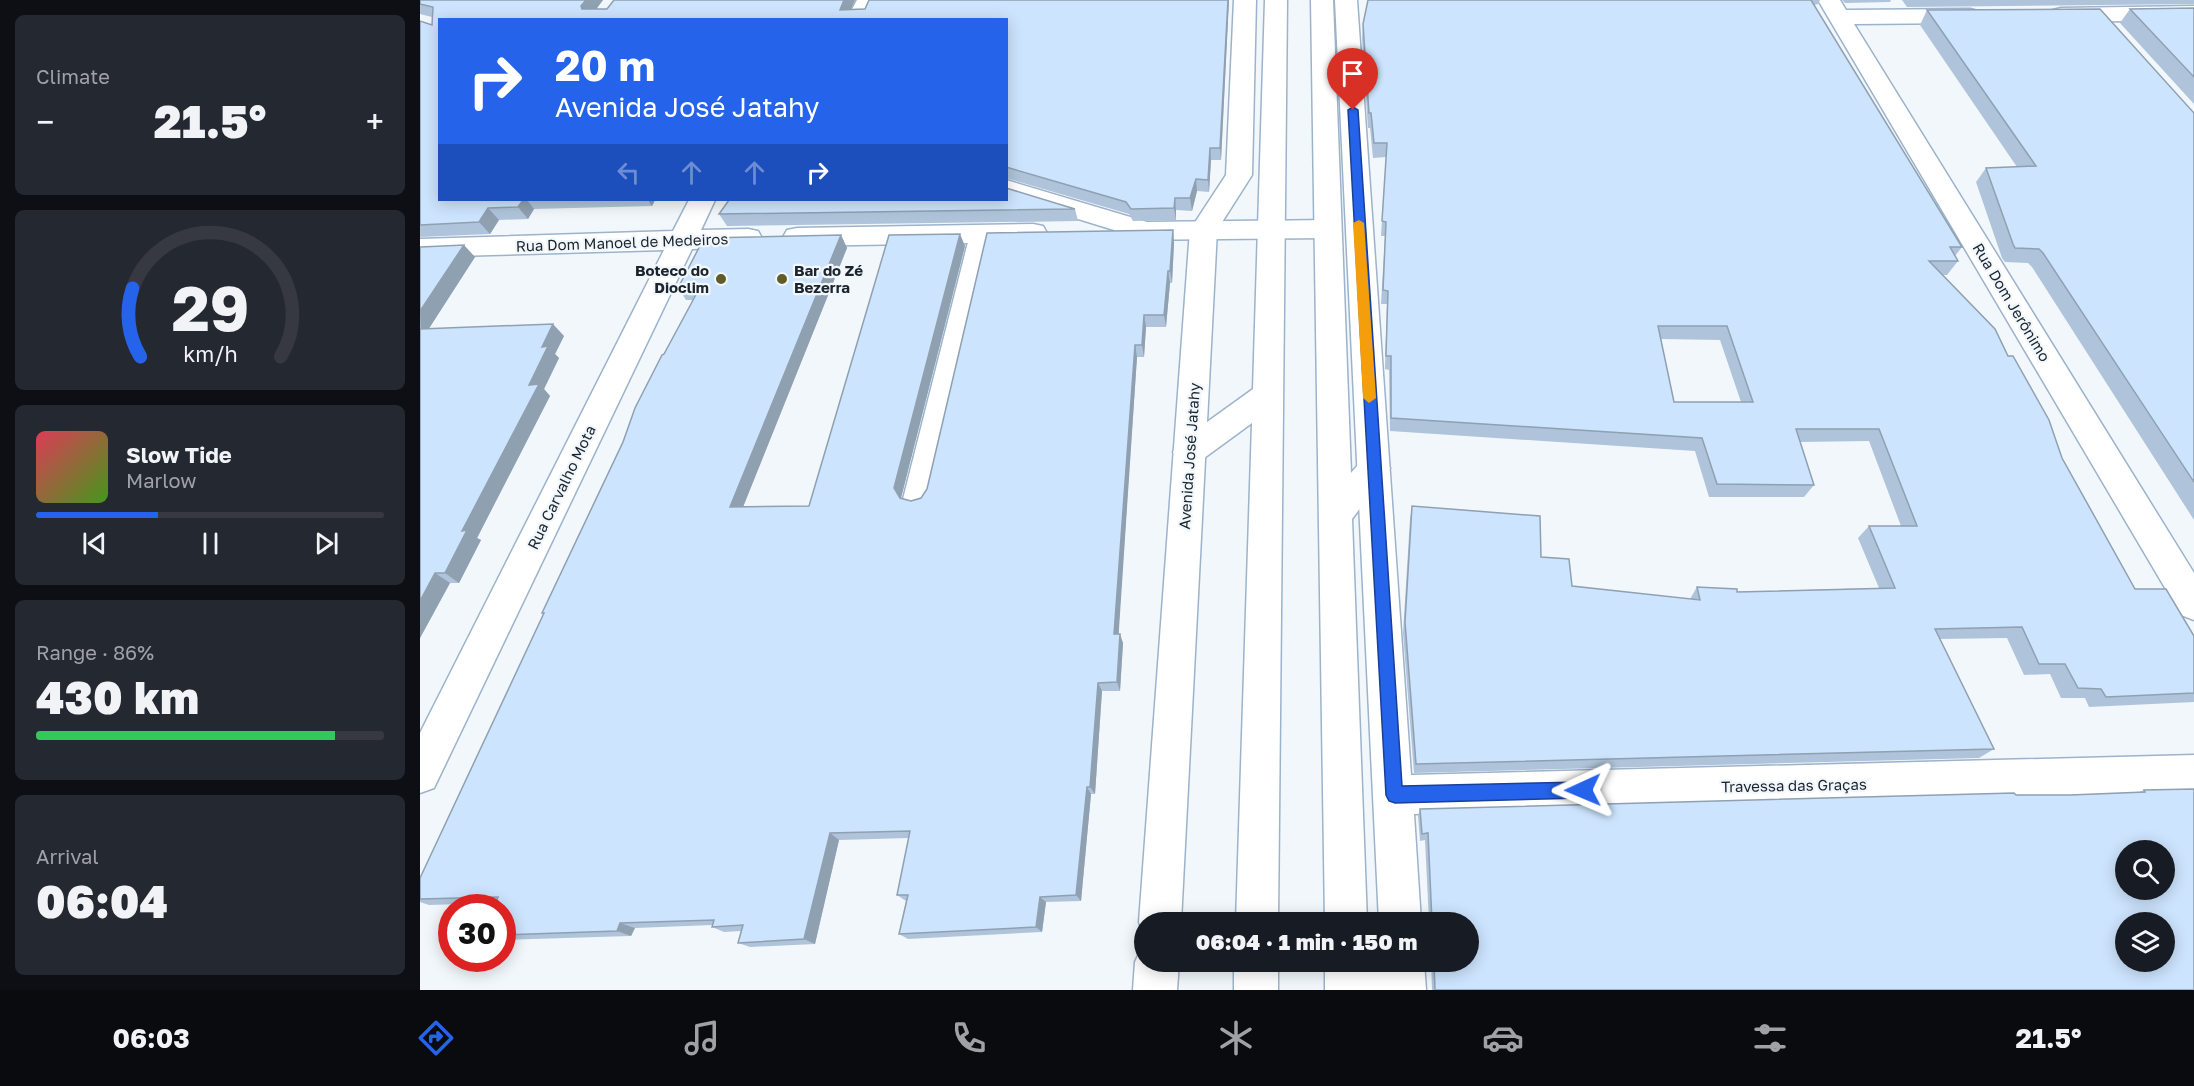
<!DOCTYPE html>
<meta charset="utf-8">
<style>
:root{--surface:#171b24;--page:#242831;--text:#f1f3f6;--muted:#9ea1a6;--line:#363941;--accent:#2563eb}
body{margin:0;font-family:"Golos Text",sans-serif;background:var(--page);color:var(--text);height:100vh;display:flex;flex-direction:column;font-size:22px;white-space:nowrap}
*{box-sizing:border-box;margin:0}
p{font-size:20px;color:var(--muted)}
.icon{flex:none;width:33px;height:33px;fill:none;stroke:currentColor;stroke-width:2;stroke-linecap:round;stroke-linejoin:round}
.map{position:relative;flex:1;overflow:hidden}
.side{display:flex;flex-direction:column;gap:15px;padding:15px;background:#0d0f14;width:420px}
.side>*{flex:none}
.top-card{position:absolute;left:18px;top:18px;width:570px;height:183px;border-radius:0px;box-shadow:0 3px 15px #0003;background:#2563eb;color:#fff;overflow:hidden}
.controls{position:absolute;left:1695px;top:840px;display:grid;gap:12px}
.controls a{display:grid;place-items:center;width:60px;height:60px;border-radius:50%;background:var(--surface);box-shadow:0 3px 15px #0003;font-size:30px}
.speed{position:absolute;left:18px;top:894px;display:flex;gap:12px;font-size:30px;font-weight:700;text-align:center}
.speed>*{display:grid;place-content:center;width:78px;height:78px;border-radius:50%;background:var(--surface);box-shadow:0 3px 15px #0003;line-height:1}
.speed .limit{border:9px solid #d22;background:#fff;color:#111}
.pin{position:absolute;display:grid;place-items:center;width:51px;height:51px;color:#fff;margin:-62px -26px;border-radius:50% 50% 50% 0;rotate:-45deg;box-shadow:0 0 6px #0007}
.pin .icon{rotate:45deg}
.me{position:absolute;width:66px;margin:-33px;rotate:269deg;stroke-linejoin:round;filter:drop-shadow(0 0 4px #0008)}
.turn{display:flex;align-items:center;gap:21px;height:126px;padding:0 18px;font-size:27px}
.turn .icon{width:78px;height:78px;stroke-width:2.5}
.turn b{display:block;font-size:42px;line-height:51px}
.lanes{display:flex;align-items:center;height:57px;padding:0 18px;background:#0003;justify-content:center;gap:30px;direction:ltr}
.lanes .off{opacity:.35}
.big{font-size:45px;font-weight:800;line-height:1.1}
.side .widget{flex:1;display:flex;flex-direction:column;justify-content:center;gap:9px;min-width:0;padding:0 21px;border-radius:9px;background:var(--page)}
.side .dial{align-items:center;gap:0}
.dial svg{height:156px;overflow:visible;fill:none;stroke:var(--line);stroke-width:7;stroke-linecap:round;text-anchor:middle}
.dial text{fill:var(--text);stroke:none}
.song{display:flex;align-items:center;gap:18px}
.cover{width:72px;height:72px;border-radius:9px;background:linear-gradient(135deg,hsl(350 70% 55%),hsl(100 70% 35%))}
.played{height:6px;border-radius:3px;background:linear-gradient(90deg,var(--accent) 35%,var(--line) 35%)}
.keys{display:flex;justify-content:space-around;direction:ltr}
.heat{display:flex;justify-content:space-between;align-items:center;font-size:33px;direction:ltr}
.charge{height:9px;border-radius:4px;background:linear-gradient(90deg,#34c759 86%,var(--line) 0)}
.trip{position:absolute;left:714px;top:912px;width:345px;height:60px;border-radius:30px;background:var(--surface);box-shadow:0 3px 15px #0003;font-weight:800;line-height:60px;text-align:center}
.tab-bar{display:flex;height:96px;justify-content:space-around;align-items:center;background:#090b0e;color:var(--muted)}
.tab-bar .icon{width:42px;height:42px}
.tab-bar .selected{color:var(--accent)}
.tab-bar b{font-size:27px;color:var(--text)}
main{display:flex;flex:1;min-height:0}
.map>svg:first-child{display:block}
.lines{fill:none;stroke-linecap:round;stroke-linejoin:round}
.lane-casing{stroke:#9cb3cb;stroke-width:3}
.street-casing{stroke:#9cb3cb;stroke-width:3}
.secondary-casing{stroke:#9cb3cb;stroke-width:3}
.primary-casing{stroke:#9cb3cb;stroke-width:3}
.lane{fill:#fff;fill-rule:evenodd}
.street{fill:#fff;fill-rule:evenodd}
.secondary{fill:#fff;fill-rule:evenodd}
.primary{fill:#fff;fill-rule:evenodd}
.wall{fill:#afc4da;fill-rule:evenodd}
.shaded-wall{fill:#8fa0b1}
.building{fill:#cce4fd;stroke:#8fa0b1;stroke-width:1.5;fill-rule:evenodd}
.route{fill:#2563eb;stroke:#184099;stroke-width:1.5}
.slow{fill:#f59e0b}
.poi-dot{fill:#605c28;stroke:#f2f7fc;stroke-width:2}
.labels{text-anchor:middle;dominant-baseline:central;stroke-width:4.5;stroke-linejoin:round;paint-order:stroke}
.street-label{font-size:15px;fill:#1c252e;stroke:#f2f7fc}
.poi-label{font-size:15px;font-weight:bold;fill:#1c252e;stroke:#f2f7fc;text-anchor:end}
</style>
<main>
<section class="side">
<div class="widget"><p>Climate</p>
<div class="heat"><a>−</a><b class="big">21.5°</b><a>+</a></div>
</div>
<div class="widget dial"><svg viewBox="0 0 100 80">
<path d="M14 69A42 42 0 1 1 86 69"/>
<path d="M14 69A42 42 0 0 1 10 34" stroke="#2563eb"/>
<text x="50" y="56" font-size="32" font-weight="700">29</text>
<text x="50" y="72" font-size="11">km/h</text>
</svg></div>
<div class="widget">
<div class="song"><i class="cover"></i><div><b>Slow Tide</b><p>Marlow</p></div></div>
<div class="played"></div>
<div class="keys"><svg class="icon" aria-label="previous" viewBox="0 0 24 24"><path d="M18 5L8 12l10 7zM5 5v14"/></svg><svg class="icon" aria-label="pause" viewBox="0 0 24 24"><path d="M8 5v14M16 5v14"/></svg><svg class="icon" aria-label="next" viewBox="0 0 24 24"><path d="M6 5l10 7-10 7zM19 5v14"/></svg></div>
</div>
<div class="widget"><p>Range · 86%</p><b class="big">430 km</b><div class="charge"></div></div>
<div class="widget"><p>Arrival</p><b class="big">06:04</b></div>
</section>
<div class="map">
<svg width="1774" height="990" viewBox="0 0 1774 990">
<rect width="100%" height="100%" fill="#f2f7fc"/>
<g class="lines">
<g class="lane-casing">
<path id="lane" d="M 561,226 L 569,229 L 572,234 L 511,499 L 507,507 L 497,510 L 487,507 L 483,499 L 550,234 L 553,229 Z"/>
</g>
<g class="street-casing">
<g id="street">
<path d="M 437,0 L 459,0 L 448,20 L 426,20 Z"/>
<path d="M 915,0 L 937,0 L 991,775 L 1774,755 L 1774,793 L 994,814 L 1001,922 L 959,922 Z"/>
<path d="M 1398,0 L 1420,0 L 1426,10 L 1550,9 L 1558,11 L 1561,16 L 1558,21 L 1550,23 L 1434,24 L 1774,573 L 1774,620 L 1761,615 Z"/>
<path d="M 1774,6 L 1774,20 L 1641,22 L 1633,20 L 1630,15 L 1633,10 L 1641,8 Z"/>
<path d="M 586,180 L 727,222 L 908,220 L 918,223 L 921,229 L 918,235 L 908,238 L 707,240 L 697,237 L 694,230 L 586,197 Z"/>
<path d="M 269,200 L 295,200 L 281,230 L 328,229 L 338,231 L 342,238 L 338,245 L 328,247 L 272,249 L 14,788 L 0,793 L 0,733 L 244,250 L 0,257 L 0,239 L 253,231 Z"/>
<path d="M 613,224 L 623,226 L 627,233 L 623,240 L 613,242 L 377,246 L 367,244 L 363,237 L 367,230 L 377,228 Z"/>
<path d="M 960,962 L 1004,962 L 1006,990 L 962,990 Z"/>
</g>
</g>
<g class="secondary-casing">
<g id="secondary">
<path d="M 814,0 L 836,0 L 832,175 L 797,230 L 761,922 L 724,922 L 724,936 L 719,922 L 770,230 L 806,175 Z"/>
<path d="M 724,945 L 724,962 L 759,962 L 757,990 L 713,990 L 715,962 L 722,947 Z"/>
</g>
</g>
<g class="primary-casing">
<g id="primary">
<path d="M 845,0 L 867,0 L 858,922 L 816,922 L 832,423 L 780,461 L 769,465 L 758,461 L 753,452 L 758,443 L 833,389 Z"/>
<path d="M 891,0 L 913,0 L 931,473 C 942,460 948,453 965,459 L 970,468 L 932,519 L 947,922 L 905,922 Z"/>
<rect x="814" y="962" width="44" height="28"/>
<path d="M 905,962 L 993,962 L 980,990 L 905,990 Z"/>
</g>
</g>
<use href="#lane" class="lane"/>
<use href="#street" class="street"/>
<use href="#secondary" class="secondary"/>
<use href="#primary" class="primary"/>
</g>
<g class="wall">
<path d="M 0,0 L 183,0 L 176,9 L 187,9 L 194,0 L 435,0 L 430,9 L 809,0 L 801,160 L 791,160 L 789,192 L 777,191 L 772,211 L 756,210 L 756,220 L 713,221 L 709,214 L 586,178 L 586,20 L 20,200 L 235,200 L 232,206 L 114,209 L 108,219 L 79,220 L 70,234 L 0,237 L 0,21 L 12,25 L 12,17 L 0,14 Z"/>
<path d="M 948,0 L 1400,0 L 1398,4 L 1394,5 L 1542,247 L 1535,256 L 1538,261 L 1527,275 L 1522,275 L 1642,458 L 1715,589 L 1774,636 L 1774,702 L 1669,707 L 1665,698 L 1641,698 L 1630,674 L 1604,675 L 1587,638 L 1520,639 L 1574,749 L 1559,758 L 994,773 L 983,633 L 990,519 L 992,506 L 1121,557 L 1152,586 L 1270,599 L 1277,587 L 1317,592 L 1459,588 L 1438,538 L 1449,526 L 1481,526 L 1449,441 L 1380,442 L 1394,485 L 1384,497 L 1289,497 L 1275,451 L 970,431 L 969,370 L 965,369 L 965,367 L 967,304 L 961,304 L 965,236 L 961,236 L 966,157 L 953,158 L 950,128 L 948,128 L 942,38 L 943,24 ZM 1241,339 L 1300,340 L 1321,402 L 1254,402 Z"/>
<path d="M 1422,0 L 1471,0 L 1470,2 L 1425,3 Z"/>
<path d="M 1482,0 L 1774,0 L 1774,4 L 1487,7 Z"/>
<path d="M 1774,8 L 1774,104 L 1700,23 L 1710,9 Z"/>
<path d="M 1507,10 L 1774,113 L 1774,520 L 1612,267 L 1608,263 L 1585,262 L 1582,258 L 1556,182 L 1566,168 L 1597,167 L 1500,25 Z"/>
<path d="M 655,209 L 658,221 L 307,226 L 299,214 Z"/>
<path d="M 753,230 L 754,243 L 752,283 L 750,283 L 746,327 L 726,327 L 724,357 L 717,357 L 698,634 L 703,643 L 700,691 L 682,691 L 675,794 L 671,794 L 661,901 L 626,902 L 622,932 L 488,939 L 479,934 L 486,901 L 477,895 L 489,838 L 419,840 L 395,944 L 330,947 L 318,943 L 321,931 L 304,932 L 292,927 L 292,925 L 215,928 L 211,936 L 82,940 L 82,908 L 76,903 L 9,905 L 0,902 L 0,878 L 124,614 L 122,613 L 244,354 L 273,300 L 266,300 L 258,288 L 421,235 L 427,248 L 323,507 L 389,506 L 545,246 L 481,498 L 491,501 L 501,498 Z"/>
<path d="M 0,247 L 55,257 L 9,328 L 144,336 L 135,354 L 139,358 L 124,389 L 130,396 L 57,538 L 61,540 L 39,583 L 30,583 L 0,638 Z"/>
<path d="M 1724,790 L 1774,990 L 1012,990 L 1011,962 L 1048,962 L 1048,922 L 1009,922 L 1005,840 L 1000,841 L 998,816 L 1000,809 L 1596,795 L 1650,795 L 1719,792 Z"/>
</g>
<g class="shaded-wall">
<path d="M 166,0 L 183,0 L 169,19 L 162,9 L 161,6 Z"/>
<path d="M 424,0 L 435,0 L 426,20 L 420,10 Z"/>
<path d="M 808,0 L 809,0 L 801,160 L 800,148 Z"/>
<path d="M 790,148 L 791,160 L 789,192 L 788,180 Z"/>
<path d="M 776,179 L 777,191 L 772,211 L 770,198 Z"/>
<path d="M 755,198 L 756,210 L 756,220 L 754,208 Z"/>
<path d="M 103,200 L 107,200 L 114,209 L 108,219 L 98,207 Z"/>
<path d="M 228,200 L 235,200 L 232,206 Z"/>
<path d="M 68,208 L 79,220 L 70,234 L 59,222 Z"/>
<path d="M 753,230 L 754,243 L 752,283 L 750,271 Z"/>
<path d="M 540,234 L 545,246 L 481,498 L 480,498 L 474,488 Z"/>
<path d="M 421,235 L 427,248 L 319,517 L 310,507 Z"/>
<path d="M 44,245 L 55,257 L 1,341 L 0,311 Z"/>
<path d="M 748,271 L 750,283 L 746,327 L 744,315 Z"/>
<path d="M 724,315 L 726,327 L 724,357 L 722,345 Z"/>
<path d="M 133,324 L 144,336 L 135,354 L 139,358 L 124,389 L 130,396 L 57,538 L 61,540 L 39,583 L 25,573 L 42,531 L 109,385 L 122,347 Z"/>
<path d="M 715,345 L 717,357 L 698,644 L 694,634 Z"/>
<path d="M 15,573 L 30,583 L 0,638 L 0,601 Z"/>
<path d="M 700,634 L 703,643 L 700,691 L 697,682 Z"/>
<path d="M 678,683 L 682,691 L 675,794 L 670,787 Z"/>
<path d="M 667,787 L 671,794 L 661,901 L 656,895 Z"/>
<path d="M 410,833 L 419,840 L 395,944 L 384,939 Z"/>
<path d="M 620,897 L 626,902 L 622,932 L 616,927 Z"/>
<path d="M 200,923 L 215,928 L 211,936 L 197,931 Z"/>
</g>
<g class="building">
<path d="M 0,0 L 166,0 L 161,6 L 162,9 L 187,9 L 194,0 L 424,0 L 420,10 L 445,9 L 449,0 L 808,0 L 800,148 L 790,148 L 788,180 L 776,179 L 770,198 L 755,198 L 754,208 L 711,209 L 706,202 L 586,167 L 586,20 L 20,20 L 20,200 L 103,200 L 98,207 L 68,208 L 59,222 L 0,225 L 0,21 L 12,25 L 13,7 L 0,4 Z"/>
<path d="M 948,0 L 1391,0 L 1542,247 L 1530,247 L 1538,261 L 1509,261 L 1575,329 L 1588,356 L 1593,356 L 1629,420 L 1642,458 L 1715,589 L 1746,589 L 1774,636 L 1774,693 L 1686,697 L 1681,689 L 1658,688 L 1645,664 L 1619,664 L 1602,627 L 1515,629 L 1574,749 L 996,764 L 985,622 L 992,506 L 1120,516 L 1121,557 L 1149,559 L 1152,586 L 1280,600 L 1277,587 L 1317,589 L 1317,592 L 1475,588 L 1449,526 L 1497,526 L 1459,429 L 1376,429 L 1394,485 L 1297,484 L 1282,438 L 971,418 L 971,356 L 966,356 L 966,354 L 968,291 L 963,290 L 966,222 L 962,221 L 967,143 L 954,143 L 951,113 L 949,113 L 943,24 ZM 1238,326 L 1307,326 L 1333,402 L 1254,402 Z"/>
<path d="M 1774,8 L 1774,77 L 1710,9 Z"/>
<path d="M 1680,9 L 1774,113 L 1774,482 L 1623,253 L 1619,249 L 1595,248 L 1593,244 L 1566,168 L 1616,166 L 1507,10 Z"/>
<path d="M 586,188 L 655,209 L 299,214 L 309,200 L 586,200 Z"/>
<path d="M 753,230 L 750,271 L 748,271 L 744,315 L 724,315 L 722,345 L 715,345 L 694,634 L 700,634 L 697,682 L 678,683 L 670,787 L 667,787 L 656,895 L 620,897 L 616,927 L 479,934 L 488,895 L 477,895 L 490,831 L 410,833 L 384,939 L 318,943 L 323,925 L 292,927 L 294,920 L 200,923 L 197,931 L 82,935 L 82,908 L 74,908 L 78,897 L 0,899 L 0,878 L 124,613 L 122,613 L 203,442 L 215,408 L 242,355 L 244,354 L 279,289 L 258,288 L 284,238 L 421,235 L 310,507 L 389,506 L 469,235 L 540,234 L 474,488 L 480,498 L 491,501 L 501,498 L 507,489 L 567,233 Z"/>
<path d="M 44,245 L 0,311 L 0,247 Z"/>
<path d="M 133,324 L 122,347 L 128,346 L 109,385 L 119,384 L 42,531 L 47,530 L 25,573 L 15,573 L 0,601 L 0,329 Z"/>
<path d="M 1774,789 L 1774,990 L 1015,990 L 1014,962 L 1048,962 L 1048,922 L 1012,922 L 1008,833 L 1002,834 L 1000,809 L 1594,793 L 1596,795 L 1650,795 L 1725,792 L 1724,790 ZM 1706,850 L 1744,850 L 1744,890 L 1706,890 ZM 1706,922 L 1744,922 L 1744,962 L 1706,962 Z"/>
</g>
<path class="route" d="M 933,107 L 938,110 L 982,786 L 1163,782 L 1169,784 L 1171,790 L 1169,796 L 1163,798 L 975,803 L 969,801 L 966,795 L 928,110 Z"/>
<path class="slow" d="M 939,220 L 944,223 L 956,398 L 949,403 L 943,398 L 933,223 Z"/>
<g class="poi-dot">
<circle cx="301" cy="279" r="6"/>
<circle cx="362" cy="279" r="6"/>
</g>
<g class="labels">
<g class="street-label">
<text transform="translate(202 242) rotate(-2)">Rua Dom Manoel de Medeiros</text>
<text transform="translate(1592 302) rotate(59)">Rua Dom Jerônimo</text>
<text transform="translate(769 456) rotate(-86)">Avenida José Jatahy</text>
<text transform="translate(141 487) rotate(-64)">Rua Carvalho Mota</text>
<text transform="translate(1374 785) rotate(-1)">Travessa das Graças</text>
</g>
<g class="poi-label">
<text x="289" y="270">Boteco do<tspan x="289" dy="17">Dioclim</tspan></text>
<text x="374" y="270" text-anchor="start">Bar do Zé<tspan x="374" dy="17">Bezerra</tspan></text>
</g>
</g>
</svg>
<div class="controls">
<a><svg class="icon" aria-label="search" viewBox="0 0 24 24"><circle cx="10" cy="10" r="6"/><path d="M15 15l6 6"/></svg></a>
<a><svg class="icon" aria-label="layers" viewBox="0 0 24 24"><path d="M12 4l9 5-9 5-9-5zM3 14l9 5 9-5"/></svg></a>
</div>
<div class="speed"><div class="limit">30</div></div>
<div class="pin" style="left:933px;top:110px;background:#d93025"><svg class="icon" aria-label="arrive" viewBox="0 0 24 24"><path d="M6 21V4h12l-3 4 3 4H6"/></svg></div>
<svg class="me" style="left:1163px;top:790px" viewBox="-20 -20 40 40"><path d="M0-17L14 15 0 8-14 15z" fill="#2563eb" stroke="#fff" stroke-width="4"/></svg>
<div class="trip">06:04 · 1 min · 150 m</div>
<div class="top-card">
<div class="turn"><svg class="icon" aria-label="right" viewBox="0 0 24 24"><path d="M7 20v-9h11M14 6l5 5-5 5"/></svg><div><b>20 m</b>Avenida José Jatahy</div></div>
<div class="lanes"><svg class="icon off" aria-label="left" viewBox="0 0 24 24"><path d="M17 20v-9H6M10 6l-5 5 5 5"/></svg><svg class="icon off" aria-label="ahead" viewBox="0 0 24 24"><path d="M12 20V5M6 11l6-6 6 6"/></svg><svg class="icon off" aria-label="ahead" viewBox="0 0 24 24"><path d="M12 20V5M6 11l6-6 6 6"/></svg><svg class="icon" aria-label="right" viewBox="0 0 24 24"><path d="M7 20v-9h11M14 6l5 5-5 5"/></svg></div>
</div>
</div>
</main>
<nav class="tab-bar">
<b>06:03</b>
<svg class="icon selected" aria-label="directions" viewBox="0 0 24 24"><path d="M12 3l9 9-9 9-9-9zM9 14v-3h6M13 9l2 2-2 2"/></svg>
<svg class="icon" aria-label="music" viewBox="0 0 24 24"><path d="M9 18V5l10-2v13"/><circle cx="6" cy="18" r="3"/><circle cx="16" cy="16" r="3"/></svg>
<svg class="icon" aria-label="phone" viewBox="0 0 24 24"><path d="M5 4h4l2 5-3 2q2 4 5 5l2-3 5 2v4C11 20 4 13 5 4z"/></svg>
<svg class="icon" aria-label="climate" viewBox="0 0 24 24"><path d="M12 3v18M4 7l16 10M4 17L20 7"/></svg>
<svg class="icon" aria-label="car" viewBox="0 0 24 24"><path d="M5 17H2v-5l4-1 3-4h7l3 4 3 1v5h-3M9 17h6M6 11h13"/><circle cx="7" cy="17" r="2"/><circle cx="17" cy="17" r="2"/></svg>
<svg class="icon" aria-label="filters" viewBox="0 0 24 24"><path d="M4 7h16M4 17h16"/><circle cx="9" cy="7" r="2"/><circle cx="15" cy="17" r="2"/></svg>
<b>21.5°</b>
</nav>
